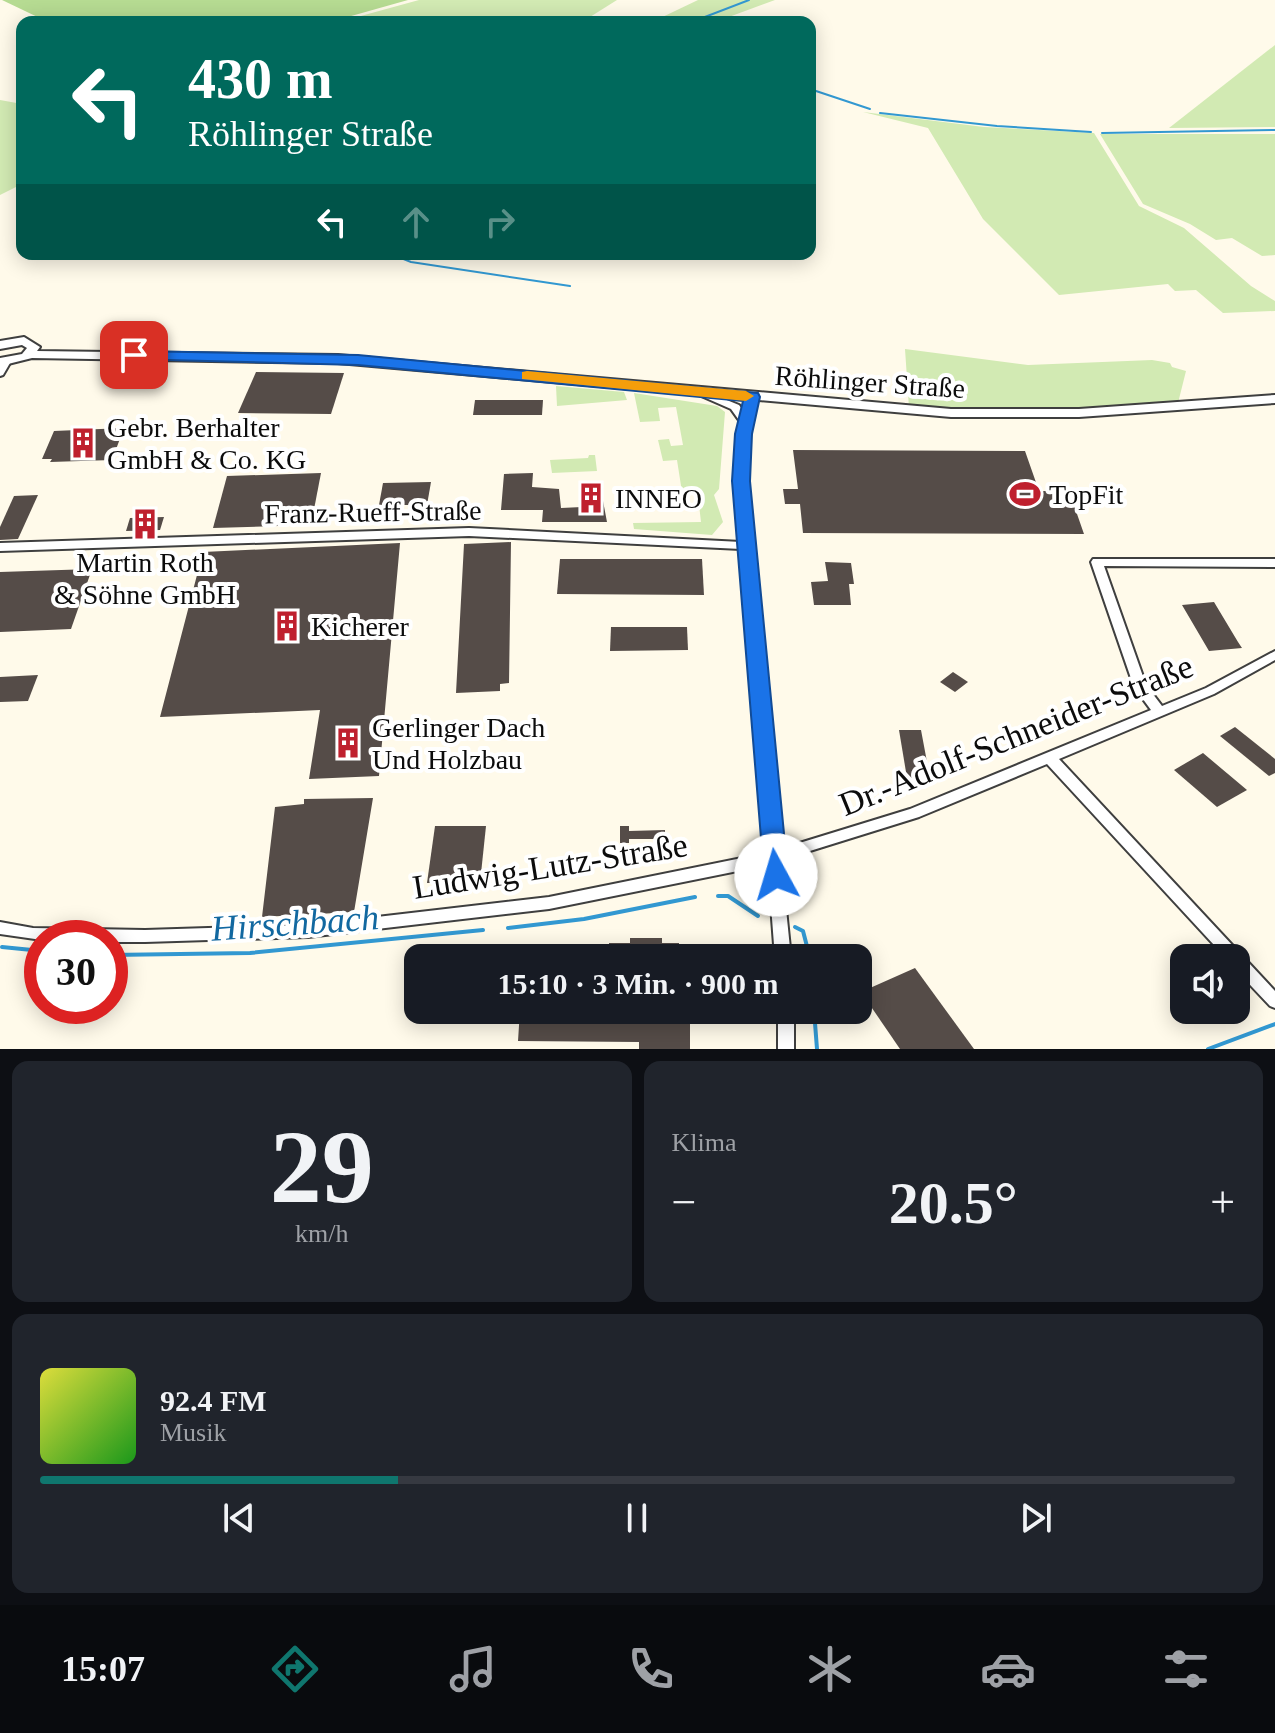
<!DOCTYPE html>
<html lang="de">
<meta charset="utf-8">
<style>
:root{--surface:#171b24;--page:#20242c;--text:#f1f3f6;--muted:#9ea1a6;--line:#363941;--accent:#0f766e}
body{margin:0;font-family:"Times New Roman",serif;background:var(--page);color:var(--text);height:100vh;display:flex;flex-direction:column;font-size:30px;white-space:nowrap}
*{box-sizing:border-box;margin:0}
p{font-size:26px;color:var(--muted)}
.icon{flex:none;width:44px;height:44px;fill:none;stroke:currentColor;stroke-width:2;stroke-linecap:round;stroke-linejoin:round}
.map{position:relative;height:1049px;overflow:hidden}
.details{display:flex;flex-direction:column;gap:12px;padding:12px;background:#0d0f14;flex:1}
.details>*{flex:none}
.top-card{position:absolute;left:16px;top:16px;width:800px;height:244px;border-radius:16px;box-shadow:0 4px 20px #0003;background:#00695c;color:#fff;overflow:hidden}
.tools{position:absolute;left:1170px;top:944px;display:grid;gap:16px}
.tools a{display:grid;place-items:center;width:80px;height:80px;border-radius:16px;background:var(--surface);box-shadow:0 4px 20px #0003;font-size:40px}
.speed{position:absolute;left:24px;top:920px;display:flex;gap:16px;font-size:40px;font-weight:700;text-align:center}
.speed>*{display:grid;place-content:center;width:104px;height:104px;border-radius:50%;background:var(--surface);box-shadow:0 4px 20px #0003;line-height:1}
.speed .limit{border:12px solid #d22;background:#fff;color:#111}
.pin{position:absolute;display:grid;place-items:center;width:68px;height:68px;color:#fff;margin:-34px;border-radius:16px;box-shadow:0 4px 12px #0006}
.me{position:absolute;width:88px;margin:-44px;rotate:354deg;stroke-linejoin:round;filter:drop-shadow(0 0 6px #0008)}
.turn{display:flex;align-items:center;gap:28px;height:168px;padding:0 40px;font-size:36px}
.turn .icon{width:104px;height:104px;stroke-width:2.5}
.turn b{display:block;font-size:56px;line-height:68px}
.lanes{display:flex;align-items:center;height:76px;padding:0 40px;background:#0003;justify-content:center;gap:40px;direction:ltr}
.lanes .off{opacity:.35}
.big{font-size:60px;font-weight:700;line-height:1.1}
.details .card{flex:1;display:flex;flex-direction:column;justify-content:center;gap:12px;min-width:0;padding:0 28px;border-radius:16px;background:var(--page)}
.details .dial{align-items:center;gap:0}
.dial b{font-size:104px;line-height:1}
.song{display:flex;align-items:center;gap:24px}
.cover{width:96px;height:96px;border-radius:12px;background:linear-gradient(135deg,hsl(60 70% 55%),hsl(120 70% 35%))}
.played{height:8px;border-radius:4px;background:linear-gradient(90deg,var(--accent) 30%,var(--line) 30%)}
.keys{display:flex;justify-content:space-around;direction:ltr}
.heat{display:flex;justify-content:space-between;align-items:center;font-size:44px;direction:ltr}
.details .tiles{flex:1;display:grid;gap:12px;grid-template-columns:1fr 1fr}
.card:last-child{grid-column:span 2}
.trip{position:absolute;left:404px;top:944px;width:468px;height:80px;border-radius:16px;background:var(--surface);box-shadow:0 4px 20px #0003;font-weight:700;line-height:80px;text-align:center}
.tab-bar{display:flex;height:128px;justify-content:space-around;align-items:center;background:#090b0e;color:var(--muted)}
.tab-bar .icon{width:56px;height:56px}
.tab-bar .selected{color:var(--accent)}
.tab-bar b{font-size:36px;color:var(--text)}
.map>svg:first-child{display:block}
.green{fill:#d2eab3}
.forest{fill:#b6db92}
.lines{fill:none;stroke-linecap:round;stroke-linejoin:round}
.stream-far1{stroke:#3298d1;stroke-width:2}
.stream{stroke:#3298d1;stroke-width:4}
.building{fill:#554c48}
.minor-casing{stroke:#3f3f3f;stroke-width:4}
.tertiary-casing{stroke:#3f3f3f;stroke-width:4}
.minor{fill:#fff;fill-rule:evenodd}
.tertiary{fill:#fff;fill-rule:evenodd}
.route{fill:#1a73e8;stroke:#114b97;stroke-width:2}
.slow{fill:#f59e0b}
.labels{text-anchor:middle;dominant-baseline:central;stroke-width:8;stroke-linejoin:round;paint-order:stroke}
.street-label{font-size:28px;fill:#0c0c0c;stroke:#fff}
.poi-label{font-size:28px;fill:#0c0c0c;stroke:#fff;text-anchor:start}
.near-street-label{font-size:34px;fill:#0c0c0c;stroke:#fff}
.near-water-label{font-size:36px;font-style:italic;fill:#1268a0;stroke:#fff}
</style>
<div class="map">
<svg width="1275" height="1049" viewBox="0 0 1275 1049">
<rect width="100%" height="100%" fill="#fffaea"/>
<g class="green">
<path d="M 419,0 L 617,0 L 582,22 L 339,22 Z"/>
<path d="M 698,0 L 775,0 L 718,21 L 652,22 Z"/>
<path d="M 1275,45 L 1275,127 L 1169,128 Z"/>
<path d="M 0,100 L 22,104 L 22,184 L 0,195 Z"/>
<path d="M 863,112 L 984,127 L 1094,133 L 1139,206 L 1184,228 L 1251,286 L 1275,301 L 1275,311 L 1223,313 L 1196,290 L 1175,291 L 1168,284 L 1059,295 L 983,219 L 928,128 Z"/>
<path d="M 1100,134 L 1275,134 L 1275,255 L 1262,256 L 1232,238 L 1216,240 L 1190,224 L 1143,204 Z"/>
<path d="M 905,349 L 1028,365 L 1152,360 L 1170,363 L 1172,367 L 1186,371 L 1178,403 L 1062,410 L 909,408 Z"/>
<path d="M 556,386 L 624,392 L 627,400 L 557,406 Z"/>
<path d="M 634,393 L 717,406 L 725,412 L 719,489 L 714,495 L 723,522 L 712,535 L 634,529 L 633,523 L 701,522 L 698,496 L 682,492 L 677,460 L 663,461 L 658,440 L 669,439 L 671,446 L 683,445 L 676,407 L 658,408 L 660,421 L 640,422 Z"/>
<path d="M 589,455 L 595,455 L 597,471 L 552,473 L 550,460 L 588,458 Z"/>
</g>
<path class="forest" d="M 2,0 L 408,0 L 330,22 L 48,22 Z"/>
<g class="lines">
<g class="stream-far1">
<path d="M 697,20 L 749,0"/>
<path d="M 810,89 L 870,109"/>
<path d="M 880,113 L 997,126 L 1091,132"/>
<path d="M 1102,133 L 1275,130"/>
<path d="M 391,254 L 411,262 L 570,286"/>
</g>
<g class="stream">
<path d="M 718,896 L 728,896 L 758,916"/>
<path d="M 795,927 L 803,931 L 810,958"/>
<path d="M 508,928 L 584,919 L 695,897"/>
<path d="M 2,947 L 42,951"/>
<path d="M 110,955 L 250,953 L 483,930"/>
<path d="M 814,1010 L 817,1049"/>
<path d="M 1208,1049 L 1275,1024"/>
</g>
</g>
<g class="building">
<path d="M 256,372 L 344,373 L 331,414 L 238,413 Z"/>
<path d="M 475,400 L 543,400 L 542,415 L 473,415 Z"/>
<path d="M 124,428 L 112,460 L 50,462 L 52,459 L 42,459 L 54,431 Z"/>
<path d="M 793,450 L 1025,451 L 1039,491 L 1069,491 L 1084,534 L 803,533 L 800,504 L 785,504 L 783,489 L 798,489 Z"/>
<path d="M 321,473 L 311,525 L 213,528 L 227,476 Z"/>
<path d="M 533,473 L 532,487 L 559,489 L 561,508 L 582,507 L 579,487 L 600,485 L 607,522 L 542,522 L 543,510 L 501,510 L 504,474 Z"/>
<path d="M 431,482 L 427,505 L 379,505 L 383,483 Z"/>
<path d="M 38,495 L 18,539 L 0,540 L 0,527 L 14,496 Z"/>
<path d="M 164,517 L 160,530 L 126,531 L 130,518 Z"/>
<path d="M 511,542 L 509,683 L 500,684 L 500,691 L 456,693 L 464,544 Z"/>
<path d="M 400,543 L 379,776 L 309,779 L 320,710 L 160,717 L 203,552 Z"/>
<path d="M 560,559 L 702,559 L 704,595 L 557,594 Z"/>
<path d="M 825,562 L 851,563 L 854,584 L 849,584 L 851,605 L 814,605 L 811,582 L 828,581 Z"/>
<path d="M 92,569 L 71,629 L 0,632 L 0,572 Z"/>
<path d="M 1214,602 L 1238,642 L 1242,648 L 1209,651 L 1182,605 Z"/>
<path d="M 611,627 L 687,627 L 688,650 L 610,651 Z"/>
<path d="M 953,672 L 968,682 L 955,692 L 940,682 Z"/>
<path d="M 38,675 L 28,701 L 0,702 L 0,677 Z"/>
<path d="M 1235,727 L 1275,759 L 1275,773 L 1269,776 L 1220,736 Z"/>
<path d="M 899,730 L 921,730 L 930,778 L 907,778 Z"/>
<path d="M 1203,753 L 1247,790 L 1217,807 L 1174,770 Z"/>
<path d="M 373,798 L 354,912 L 262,917 L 275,807 L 304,804 L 304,799 Z"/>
<path d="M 435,826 L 486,826 L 480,883 L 427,883 Z"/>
<path d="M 620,826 L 629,826 L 629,831 L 665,830 L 665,839 L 629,839 L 629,843 L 620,843 Z"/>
<path d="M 630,938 L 662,938 L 662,943 L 679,943 L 679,958 L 609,958 L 609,943 L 630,943 Z"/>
<path d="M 915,968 L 974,1049 L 900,1049 L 861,992 Z"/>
<path d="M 520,1010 L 673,1010 L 673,1022 L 690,1022 L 690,1049 L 639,1049 L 639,1042 L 518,1041 Z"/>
</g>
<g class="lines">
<g class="minor-casing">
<g id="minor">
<path d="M 5,360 L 10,363 L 3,375 L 0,376 L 0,363 Z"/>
<path d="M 702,390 L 739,405 L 744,412 L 749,395 L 755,395 L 757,397 L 749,434 L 746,481 L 780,849 L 910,809 L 1151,710 L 1134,687 L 1091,562 L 1093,559 L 1275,559 L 1275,567 L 1104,566 L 1146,685 L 1162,706 L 1206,688 L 1275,651 L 1275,660 L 1214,694 L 1059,759 L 1275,991 L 1275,1008 L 1270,1006 L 1236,970 L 1236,958 L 1226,958 L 1047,764 L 919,817 L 781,860 L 791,958 L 775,958 L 768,865 L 549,909 L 308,937 L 145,942 L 110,942 L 110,938 L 42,938 L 42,940 L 0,934 L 0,922 L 33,928 L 145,930 L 308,925 L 549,897 L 767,853 L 741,549 L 469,536 L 0,551 L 0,543 L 469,528 L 741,542 C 737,502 733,462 741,423 L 731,409 L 699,395 L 697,393 L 699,391 Z"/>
<rect x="778" y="1010" width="16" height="39"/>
</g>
</g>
<g class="tertiary-casing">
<path id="tertiary" d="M 24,337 L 40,347 L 37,351 L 338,355 L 951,409 L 1079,409 L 1275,395 L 1275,403 L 1079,417 L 951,417 L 338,363 L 32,358 L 0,366 L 0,358 L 22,354 L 27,348 L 22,345 L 0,349 L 0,341 Z"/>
</g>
<use href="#minor" class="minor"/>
<use href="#tertiary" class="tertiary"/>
</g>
<path class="route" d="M 134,351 L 358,355 L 758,393 L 760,397 L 752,434 L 750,481 L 788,875 L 784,881 L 776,884 L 767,881 L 764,875 L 732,481 L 735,434 L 743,401 L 358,365 L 129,359 L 126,355 Z"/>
<path class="slow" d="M 527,371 L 746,391 L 754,396 L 746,401 L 522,379 L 522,372 Z"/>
<defs>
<g id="building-bare" transform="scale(2.4)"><path d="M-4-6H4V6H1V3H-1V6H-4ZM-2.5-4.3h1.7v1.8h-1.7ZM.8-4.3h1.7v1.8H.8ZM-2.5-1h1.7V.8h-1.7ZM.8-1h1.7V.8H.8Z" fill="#bf202e" stroke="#fff" stroke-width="2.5" paint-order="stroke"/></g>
<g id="stadium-bare" transform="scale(2.4)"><path d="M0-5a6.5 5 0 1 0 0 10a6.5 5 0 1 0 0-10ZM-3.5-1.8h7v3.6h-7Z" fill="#bf202e" stroke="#fff" stroke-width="2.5" paint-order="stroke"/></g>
</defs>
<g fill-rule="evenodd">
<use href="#building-bare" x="83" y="443"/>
<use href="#stadium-bare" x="1025" y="494"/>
<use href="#building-bare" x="591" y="498"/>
<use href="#building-bare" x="145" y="524"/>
<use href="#building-bare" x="287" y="626"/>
<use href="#building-bare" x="348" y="743"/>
</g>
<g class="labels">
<g class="street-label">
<text transform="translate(870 382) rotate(4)">Röhlinger Straße</text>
<text transform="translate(373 512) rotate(-1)">Franz-Rueff-Straße</text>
</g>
<g class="poi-label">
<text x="107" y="427">Gebr. Berhalter<tspan x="107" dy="32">GmbH &amp; Co. KG</tspan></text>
<text x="1049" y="494">TopFit</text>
<text x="615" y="498">INNEO</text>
<text x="145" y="562" text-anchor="middle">Martin Roth<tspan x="145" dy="32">&amp; Söhne GmbH</tspan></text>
<text x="311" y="626">Kicherer</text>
<text x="372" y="727">Gerlinger Dach<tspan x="372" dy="32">Und Holzbau</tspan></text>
</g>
<g class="near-street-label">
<text transform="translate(1016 735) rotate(-22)">Dr.-Adolf-Schneider-Straße</text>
<text transform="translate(550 866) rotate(-9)">Ludwig-Lutz-Straße</text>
</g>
<g class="near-water-label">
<text transform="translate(295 923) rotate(-4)">Hirschbach</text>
</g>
</g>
</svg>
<div class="tools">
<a><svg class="icon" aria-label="sound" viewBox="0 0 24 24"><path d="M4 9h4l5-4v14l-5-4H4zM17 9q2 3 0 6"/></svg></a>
</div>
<div class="speed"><div class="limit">30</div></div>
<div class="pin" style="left:134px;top:355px;background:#d93025"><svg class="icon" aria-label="arrive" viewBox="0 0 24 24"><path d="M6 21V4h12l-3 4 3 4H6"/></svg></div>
<svg class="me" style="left:776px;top:875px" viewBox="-20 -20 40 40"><circle r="19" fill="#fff"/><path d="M0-13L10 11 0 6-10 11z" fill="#1a73e8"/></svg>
<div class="trip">15:10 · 3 Min. · 900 m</div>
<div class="top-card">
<div class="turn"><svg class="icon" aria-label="left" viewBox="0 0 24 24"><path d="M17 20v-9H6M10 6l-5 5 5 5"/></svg><div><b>430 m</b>Röhlinger Straße</div></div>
<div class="lanes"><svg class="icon" aria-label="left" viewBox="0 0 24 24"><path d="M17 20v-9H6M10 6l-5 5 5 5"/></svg><svg class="icon off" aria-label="ahead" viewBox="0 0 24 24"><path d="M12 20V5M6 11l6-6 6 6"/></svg><svg class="icon off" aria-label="right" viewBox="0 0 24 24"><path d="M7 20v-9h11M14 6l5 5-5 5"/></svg></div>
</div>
</div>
<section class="details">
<div class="tiles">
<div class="card dial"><b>29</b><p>km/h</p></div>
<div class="card"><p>Klima</p>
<div class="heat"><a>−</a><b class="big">20.5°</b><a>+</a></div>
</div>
<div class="card">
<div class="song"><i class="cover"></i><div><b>92.4 FM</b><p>Musik</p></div></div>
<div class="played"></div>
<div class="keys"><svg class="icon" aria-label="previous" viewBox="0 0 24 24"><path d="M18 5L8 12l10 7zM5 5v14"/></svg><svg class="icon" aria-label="pause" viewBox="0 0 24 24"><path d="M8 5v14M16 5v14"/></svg><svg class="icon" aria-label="next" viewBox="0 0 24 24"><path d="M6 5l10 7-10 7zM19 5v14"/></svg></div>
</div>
</div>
</section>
<nav class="tab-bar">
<b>15:07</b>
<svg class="icon selected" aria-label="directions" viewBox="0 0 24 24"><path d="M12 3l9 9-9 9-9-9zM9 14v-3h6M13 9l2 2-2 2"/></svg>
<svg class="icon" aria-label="music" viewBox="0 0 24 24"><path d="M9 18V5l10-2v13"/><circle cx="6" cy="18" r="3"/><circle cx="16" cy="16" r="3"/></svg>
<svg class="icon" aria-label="phone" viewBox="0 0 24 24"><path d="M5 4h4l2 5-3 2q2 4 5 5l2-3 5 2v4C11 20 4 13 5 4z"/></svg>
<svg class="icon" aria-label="climate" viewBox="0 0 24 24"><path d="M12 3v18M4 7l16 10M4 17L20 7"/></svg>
<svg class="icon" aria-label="car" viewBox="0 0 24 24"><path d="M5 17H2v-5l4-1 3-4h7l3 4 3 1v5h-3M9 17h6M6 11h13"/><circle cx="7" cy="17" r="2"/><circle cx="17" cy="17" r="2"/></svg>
<svg class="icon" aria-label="filters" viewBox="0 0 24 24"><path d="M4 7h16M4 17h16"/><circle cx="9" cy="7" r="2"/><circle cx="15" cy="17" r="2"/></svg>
</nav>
